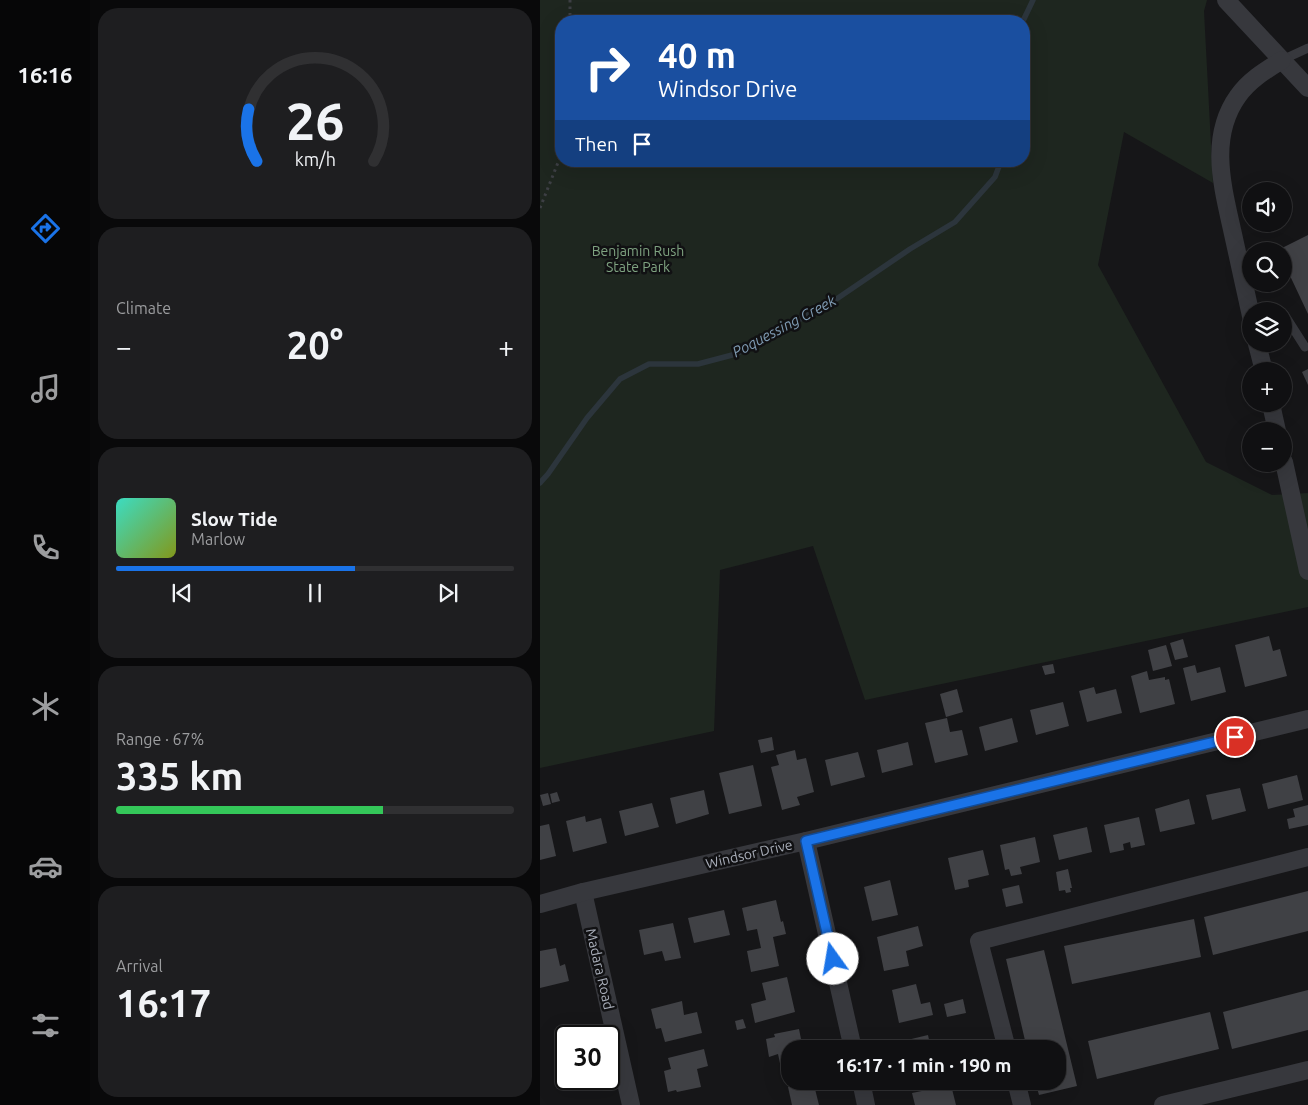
<!DOCTYPE html>
<meta charset="utf-8">
<style>
:root{--surface:#101012;--page:#1e1e20;--text:#f1f3f6;--muted:#9c9d9f;--line:#303032;--accent:#1a73e8}
body{margin:0;font-family:Ubuntu,sans-serif;background:var(--page);color:var(--text);height:100vh;display:flex;flex-direction:column;font-size:19px;white-space:nowrap}
*{box-sizing:border-box;margin:0}
p{font-size:16px;color:var(--muted)}
.icon{flex:none;width:28px;height:28px;fill:none;stroke:currentColor;stroke-width:2;stroke-linecap:round;stroke-linejoin:round}
.map{position:relative;flex:1;overflow:hidden}
.drawer{display:flex;flex-direction:column;gap:8px;padding:8px;background:#09090a;width:450px}
.drawer>*{flex:none}
.guide{position:absolute;left:15px;top:15px;width:475px;height:152px;border-radius:20px;box-shadow:0 5px 20px #0002,0 0 0 1px var(--line);background:#1a4fa0;color:#fff;overflow:hidden}
.fabs{position:absolute;left:702px;top:182px;display:grid;gap:10px}
.fabs a{display:grid;place-items:center;width:50px;height:50px;border-radius:50%;background:var(--surface);box-shadow:0 5px 20px #0002,0 0 0 1px var(--line);font-size:25px}
.speed{position:absolute;left:15px;top:1025px;display:flex;gap:10px;font-size:25px;font-weight:700;text-align:center}
.speed>*{display:grid;place-content:center;width:65px;height:65px;border-radius:50%;background:var(--surface);box-shadow:0 5px 20px #0002,0 0 0 1px var(--line);line-height:1}
.speed .limit{border:2px solid #111;border-radius:8px;background:#fff;color:#111}
.pin{position:absolute;display:grid;place-items:center;width:42px;height:42px;color:#fff;margin:-21px;border:2px solid #fff;border-radius:50%;box-shadow:0 1px 5px #0007}
.me{position:absolute;width:55px;margin:-28px;rotate:347deg;stroke-linejoin:round;filter:drop-shadow(0 0 4px #0008)}
.turn{display:flex;align-items:center;gap:18px;height:105px;padding:0 20px;font-size:22px}
.turn .icon{width:65px;height:65px;stroke-width:2.5}
.turn b{display:block;font-size:35px;line-height:42px}
.then{display:flex;align-items:center;height:48px;padding:0 20px;background:#0003;gap:10px;font-size:19px}
.big{font-size:38px;font-weight:700;line-height:1.1}
.drawer .widget{flex:1;display:flex;flex-direction:column;justify-content:center;gap:8px;min-width:0;padding:0 18px;border-radius:20px;background:var(--page)}
.drawer .dial{align-items:center;gap:0}
.dial svg{height:130px;overflow:visible;fill:none;stroke:var(--line);stroke-width:7;stroke-linecap:round;text-anchor:middle}
.dial text{fill:var(--text);stroke:none}
.song{display:flex;align-items:center;gap:15px}
.cover{width:60px;height:60px;border-radius:8px;background:linear-gradient(135deg,hsl(170 70% 55%),hsl(70 70% 35%))}
.played{height:5px;border-radius:2px;background:linear-gradient(90deg,var(--accent) 60%,var(--line) 60%)}
.keys{display:flex;justify-content:space-around;direction:ltr}
.heat{display:flex;justify-content:space-between;align-items:center;font-size:28px;direction:ltr}
.charge{height:8px;border-radius:4px;background:linear-gradient(90deg,#34c759 67%,var(--line) 0)}
.trip{position:absolute;left:241px;top:1040px;width:285px;height:50px;border-radius:20px;background:var(--surface);box-shadow:0 5px 20px #0002,0 0 0 1px var(--line);font-weight:700;line-height:50px;text-align:center}
main{display:flex;flex:1;min-height:0}
.dock{display:flex;flex-direction:column;width:90px;justify-content:space-around;align-items:center;background:#060607;color:var(--muted)}
.dock .icon{width:35px;height:35px}
.dock .active{color:var(--accent)}
.dock b{font-size:22px;color:var(--text)}
.map>svg:first-child{display:block}
.green{fill:#1e261f;fill-rule:evenodd}
.lines{fill:none;stroke-linecap:round;stroke-linejoin:round}
.stream{stroke:#2c353c;stroke-width:5.5}
.building{fill:#404145}
.path{stroke:#3d3f44;stroke-width:3;stroke-dasharray:2.5 4;stroke-linecap:butt}
.service{stroke:#37383d;stroke-width:9}
.minor{stroke:#37383d;stroke-width:18}
.route-casing{stroke:#114b97;stroke-width:12}
.route{stroke:#1a73e8;stroke-width:9}
.labels{text-anchor:middle;dominant-baseline:central;stroke-width:5;stroke-linejoin:round;paint-order:stroke}
.park-label{font-size:14px;fill:#7fa381;stroke:#111113}
.street-label{font-size:14px;fill:#a8adb8;stroke:#111113}
.water-label{font-size:15px;font-style:italic;fill:#7f9bb3;stroke:#111113}
</style>
<main>
<nav class="dock">
<b>16:16</b>
<svg class="icon active" aria-label="directions" viewBox="0 0 24 24"><path d="M12 3l9 9-9 9-9-9zM9 14v-3h6M13 9l2 2-2 2"/></svg>
<svg class="icon" aria-label="music" viewBox="0 0 24 24"><path d="M9 18V5l10-2v13"/><circle cx="6" cy="18" r="3"/><circle cx="16" cy="16" r="3"/></svg>
<svg class="icon" aria-label="phone" viewBox="0 0 24 24"><path d="M5 4h4l2 5-3 2q2 4 5 5l2-3 5 2v4C11 20 4 13 5 4z"/></svg>
<svg class="icon" aria-label="climate" viewBox="0 0 24 24"><path d="M12 3v18M4 7l16 10M4 17L20 7"/></svg>
<svg class="icon" aria-label="car" viewBox="0 0 24 24"><path d="M5 17H2v-5l4-1 3-4h7l3 4 3 1v5h-3M9 17h6M6 11h13"/><circle cx="7" cy="17" r="2"/><circle cx="17" cy="17" r="2"/></svg>
<svg class="icon" aria-label="filters" viewBox="0 0 24 24"><path d="M4 7h16M4 17h16"/><circle cx="9" cy="7" r="2"/><circle cx="15" cy="17" r="2"/></svg>
</nav>
<section class="drawer">
<div class="widget dial"><svg viewBox="0 0 100 80">
<path d="M14 69A42 42 0 1 1 86 69"/>
<path d="M14 69A42 42 0 0 1 9 37" stroke="#1a73e8"/>
<text x="50" y="56" font-size="32" font-weight="700">26</text>
<text x="50" y="72" font-size="11">km/h</text>
</svg></div>
<div class="widget"><p>Climate</p>
<div class="heat"><a>−</a><b class="big">20°</b><a>+</a></div>
</div>
<div class="widget">
<div class="song"><i class="cover"></i><div><b>Slow Tide</b><p>Marlow</p></div></div>
<div class="played"></div>
<div class="keys"><svg class="icon" aria-label="previous" viewBox="0 0 24 24"><path d="M18 5L8 12l10 7zM5 5v14"/></svg><svg class="icon" aria-label="pause" viewBox="0 0 24 24"><path d="M8 5v14M16 5v14"/></svg><svg class="icon" aria-label="next" viewBox="0 0 24 24"><path d="M6 5l10 7-10 7zM19 5v14"/></svg></div>
</div>
<div class="widget"><p>Range · 67%</p><b class="big">335 km</b><div class="charge"></div></div>
<div class="widget"><p>Arrival</p><b class="big">16:17</b></div>
</section>
<div class="map">
<svg width="768" height="1105" viewBox="0 0 768 1105">
<rect width="100%" height="100%" fill="#161618"/>
<path class="green" d="M 0,0 L 667,0 L 664,11 L 673,183 L 584,132 L 558,265 L 666,462 L 732,495 L 768,493 L 768,607 L 325,700 L 273,546 L 180,570 L 174,731 L 0,768 ZM 21,21 L 484,21 L 484,161 L 21,161 Z"/>
<g class="lines">
<g class="stream">
<path d="M 483,21 L 493,0"/>
<path d="M 484,63 L 487,79 L 484,90"/>
<path d="M 0,483 L 8,474 L 47,418 L 80,379 L 109,364 L 158,364 L 196,354 L 295,300 L 370,249 L 415,222 L 455,177 L 461,161"/>
</g>
</g>
<g class="building">
<path d="M 768,235 L 768,314 L 744,263 L 744,251 L 738,251 L 738,250 Z"/>
<path d="M 768,369 L 768,385 L 762,372 Z"/>
<path d="M 729,636 L 733,651 L 740,649 L 747,676 L 705,687 L 695,645 Z"/>
<path d="M 643,639 L 648,657 L 635,660 L 630,643 Z"/>
<path d="M 626,645 L 632,666 L 613,671 L 608,650 Z"/>
<path d="M 513,664 L 515,673 L 505,675 L 502,666 Z"/>
<path d="M 655,665 L 657,673 L 680,667 L 686,692 L 651,701 L 643,668 Z"/>
<path d="M 607,671 L 609,680 L 625,677 L 625,680 L 629,679 L 635,704 L 600,713 L 591,676 Z"/>
<path d="M 554,687 L 556,694 L 576,689 L 582,713 L 547,722 L 539,691 Z"/>
<path d="M 417,689 L 423,712 L 406,717 L 400,694 Z"/>
<path d="M 523,702 L 529,726 L 496,735 L 490,710 Z"/>
<path d="M 407,718 L 410,732 L 422,730 L 428,755 L 395,763 L 385,723 Z"/>
<path d="M 472,718 L 478,742 L 445,751 L 439,727 Z"/>
<path d="M 232,737 L 234,750 L 221,753 L 218,740 Z"/>
<path d="M 368,742 L 373,765 L 342,773 L 337,750 Z"/>
<path d="M 255,750 L 257,760 L 266,758 L 274,792 L 257,797 L 260,805 L 242,810 L 231,767 L 239,765 L 236,755 Z"/>
<path d="M 318,752 L 325,777 L 291,786 L 285,760 Z"/>
<path d="M 213,765 L 222,806 L 189,814 L 179,773 Z"/>
<path d="M 757,775 L 763,800 L 728,809 L 722,784 Z"/>
<path d="M 700,788 L 706,811 L 672,820 L 666,795 Z"/>
<path d="M 164,790 L 169,814 L 136,824 L 130,798 Z"/>
<path d="M 17,792 L 20,801 L 12,803 L 10,794 Z"/>
<path d="M 8,793 L 11,804 L 3,806 L 0,795 Z"/>
<path d="M 649,799 L 655,824 L 620,832 L 615,809 Z"/>
<path d="M 112,803 L 119,827 L 85,836 L 79,811 Z"/>
<path d="M 768,805 L 768,825 L 749,829 L 747,819 L 755,817 L 753,809 Z"/>
<path d="M 45,816 L 46,822 L 61,818 L 67,843 L 33,852 L 26,821 Z"/>
<path d="M 599,817 L 605,845 L 591,848 L 590,842 L 583,844 L 584,850 L 570,853 L 564,825 Z"/>
<path d="M 9,824 L 16,856 L 0,860 L 0,826 Z"/>
<path d="M 547,827 L 552,852 L 519,860 L 513,835 Z"/>
<path d="M 495,837 L 500,862 L 480,867 L 482,874 L 471,876 L 469,869 L 465,870 L 460,845 Z"/>
<path d="M 443,850 L 449,875 L 428,880 L 429,887 L 415,890 L 408,858 Z"/>
<path d="M 528,869 L 532,888 L 530,888 L 531,892 L 526,893 L 525,890 L 519,891 L 516,872 Z"/>
<path d="M 350,880 L 358,915 L 332,921 L 324,887 Z"/>
<path d="M 479,885 L 483,903 L 466,907 L 462,889 Z"/>
<path d="M 768,891 L 768,931 L 673,955 L 664,917 Z"/>
<path d="M 236,900 L 241,922 L 243,921 L 246,934 L 233,937 L 239,966 L 211,972 L 207,951 L 221,948 L 217,929 L 207,931 L 202,908 Z"/>
<path d="M 184,910 L 190,935 L 154,943 L 148,918 Z"/>
<path d="M 654,919 L 661,957 L 532,984 L 524,946 Z"/>
<path d="M 133,923 L 141,958 L 125,961 L 122,951 L 104,955 L 99,930 Z"/>
<path d="M 378,926 L 383,946 L 366,951 L 369,966 L 344,971 L 337,937 Z"/>
<path d="M 16,948 L 20,966 L 25,964 L 29,981 L 0,988 L 0,951 Z"/>
<path d="M 504,950 L 537,1086 L 499,1095 L 495,1081 L 518,1081 L 518,1049 L 487,1049 L 466,959 Z"/>
<path d="M 247,977 L 255,1012 L 215,1023 L 211,1004 L 226,1000 L 222,983 Z"/>
<path d="M 376,984 L 381,1004 L 390,1002 L 393,1015 L 359,1023 L 352,990 Z"/>
<path d="M 768,990 L 768,1030 L 692,1049 L 683,1012 Z"/>
<path d="M 423,999 L 426,1013 L 407,1017 L 404,1004 Z"/>
<path d="M 142,1001 L 144,1015 L 157,1012 L 162,1033 L 125,1042 L 121,1028 L 116,1029 L 111,1009 Z"/>
<path d="M 670,1012 L 679,1049 L 557,1079 L 548,1041 Z"/>
<path d="M 203,1019 L 206,1028 L 197,1030 L 195,1021 Z"/>
<path d="M 259,1029 L 263,1049 L 250,1049 L 250,1066 L 241,1068 L 238,1054 L 229,1057 L 226,1039 L 235,1037 L 234,1034 Z"/>
<path d="M 388,1035 L 391,1049 L 365,1049 L 363,1041 Z"/>
<path d="M 164,1049 L 168,1066 L 157,1069 L 161,1087 L 137,1092 L 136,1090 L 128,1092 L 124,1071 L 131,1069 L 128,1058 Z"/>
<path d="M 273,1081 L 279,1105 L 252,1105 L 248,1087 Z"/>
<path d="M 411,1085 L 416,1105 L 375,1105 L 372,1093 Z"/>
</g>
<g class="lines">
<g class="path">
<path d="M 30,0 L 30,21"/>
<path d="M 0,208 L 21,155"/>
</g>
<g class="service">
<path d="M 742,60 L 768,48"/>
<path d="M 744,314 L 765,347"/>
</g>
<g class="minor">
<path d="M 686,0 L 768,88"/>
<path d="M 711,316 C 705,289 699,261 693,234 C 683,188 668,138 698,96 C 709,80 726,70 742,60"/>
<path d="M 717,344 L 724,371"/>
<path d="M 731,404 L 737,431"/>
<path d="M 744,462 L 768,571"/>
<path d="M 266,841 L 313,1049"/>
<path d="M 43,892 L 91,1105"/>
<path d="M 0,904 L 43,892 L 266,841 L 768,719"/>
<path d="M 467,1049 L 439,941 L 768,857"/>
<path d="M 321,1081 L 326,1105"/>
<path d="M 476,1081 L 482,1105"/>
<path d="M 623,1105 L 768,1070"/>
</g>
</g>
<g class="lines">
<g class="route-casing">
<path id="route" d="M 293,959 L 266,841 L 695,737"/>
</g>
<use href="#route" class="route"/>
</g>
<g class="labels">
<g class="park-label">
<text x="98" y="251">Benjamin Rush<tspan x="98" dy="16">State Park</tspan></text>
</g>
<g class="street-label">
<text transform="translate(209 854) rotate(-13)">Windsor Drive</text>
<text transform="translate(60 969) rotate(77)">Madara Road</text>
</g>
<g class="water-label">
<text transform="translate(244 326) rotate(-28)">Poquessing Creek</text>
</g>
</g>
</svg>
<div class="fabs">
<a><svg class="icon" aria-label="sound" viewBox="0 0 24 24"><path d="M4 9h4l5-4v14l-5-4H4zM17 9q2 3 0 6"/></svg></a>
<a><svg class="icon" aria-label="search" viewBox="0 0 24 24"><circle cx="10" cy="10" r="6"/><path d="M15 15l6 6"/></svg></a>
<a><svg class="icon" aria-label="layers" viewBox="0 0 24 24"><path d="M12 4l9 5-9 5-9-5zM3 14l9 5 9-5"/></svg></a>
<a>+</a>
<a>−</a>
</div>
<div class="speed"><div class="limit">30</div></div>
<div class="pin" style="left:695px;top:737px;background:#d93025"><svg class="icon" aria-label="arrive" viewBox="0 0 24 24"><path d="M6 21V4h12l-3 4 3 4H6"/></svg></div>
<svg class="me" style="left:293px;top:959px" viewBox="-20 -20 40 40"><circle r="19" fill="#fff"/><path d="M0-13L10 11 0 6-10 11z" fill="#1a73e8"/></svg>
<div class="trip">16:17 · 1 min · 190 m</div>
<div class="guide">
<div class="turn"><svg class="icon" aria-label="right" viewBox="0 0 24 24"><path d="M7 20v-9h11M14 6l5 5-5 5"/></svg><div><b>40 m</b>Windsor Drive</div></div>
<div class="then">Then<svg class="icon" aria-label="arrive" viewBox="0 0 24 24"><path d="M6 21V4h12l-3 4 3 4H6"/></svg></div>
</div>
</div>
</main>
